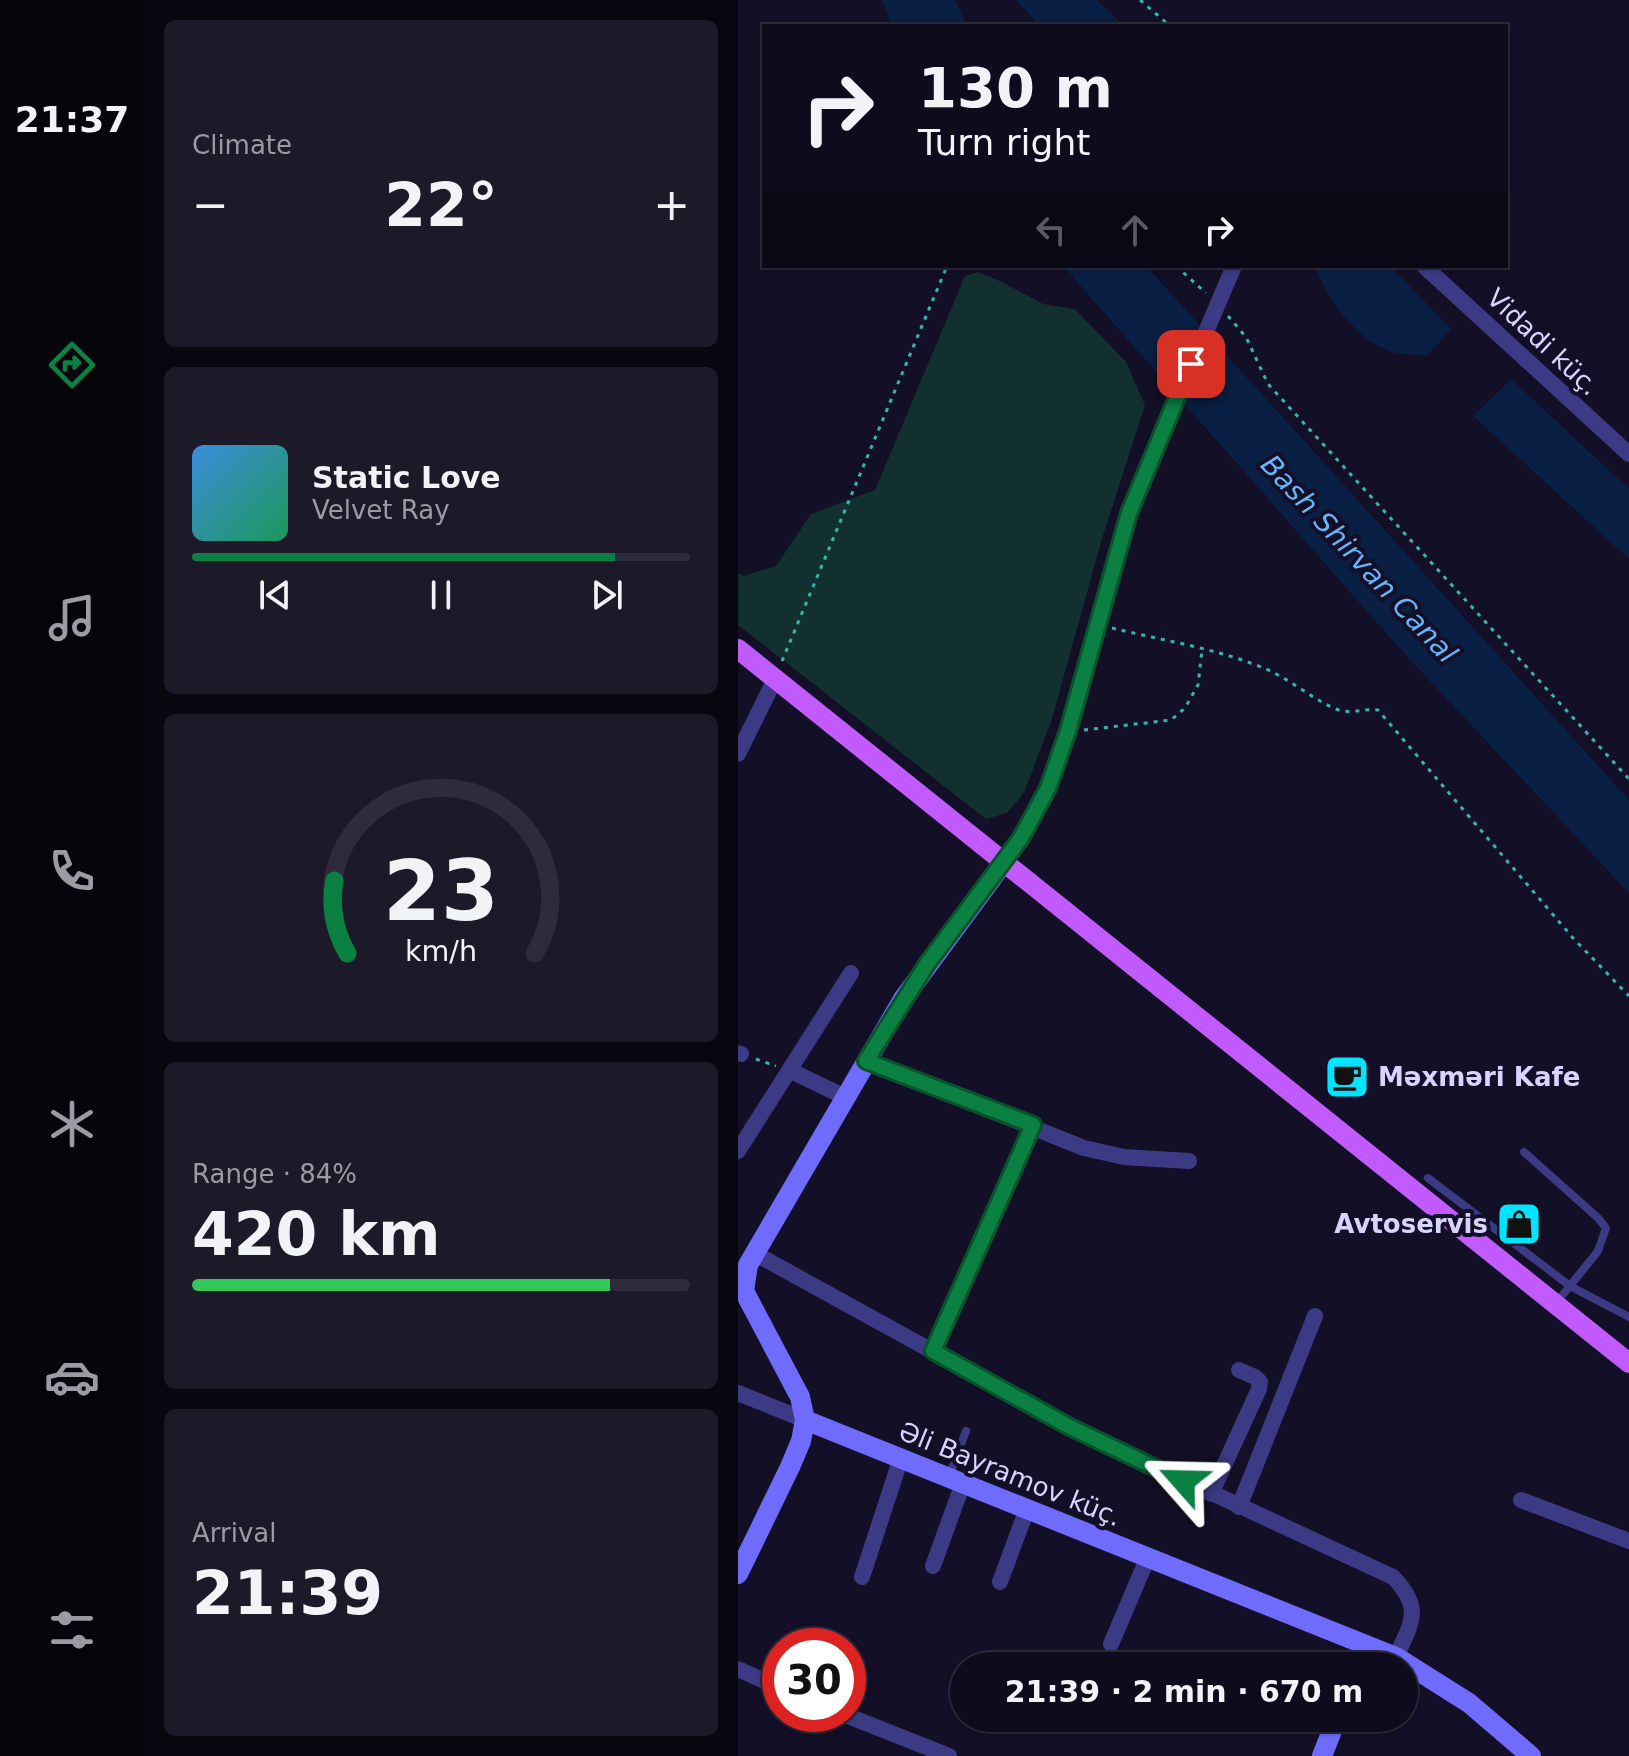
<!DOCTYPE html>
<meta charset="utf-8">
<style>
:root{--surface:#0e0b1c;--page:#1c1929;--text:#f1f3f6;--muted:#9b9ba3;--line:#2e2b3b;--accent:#0b8043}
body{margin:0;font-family:"DejaVu Sans",sans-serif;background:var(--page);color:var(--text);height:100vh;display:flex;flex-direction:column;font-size:30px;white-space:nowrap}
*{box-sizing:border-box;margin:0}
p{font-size:26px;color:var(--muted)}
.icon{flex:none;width:44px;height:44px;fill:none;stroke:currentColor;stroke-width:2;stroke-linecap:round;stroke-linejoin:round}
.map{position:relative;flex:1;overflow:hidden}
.sheet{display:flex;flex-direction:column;gap:20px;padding:20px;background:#08060f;width:594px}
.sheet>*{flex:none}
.guide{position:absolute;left:24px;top:24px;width:746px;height:244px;border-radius:0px;box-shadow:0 2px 6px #0004,0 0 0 2px var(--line);background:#0e0b1c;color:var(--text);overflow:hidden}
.speed{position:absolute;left:24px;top:1628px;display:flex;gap:16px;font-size:40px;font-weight:700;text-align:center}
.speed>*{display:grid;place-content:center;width:104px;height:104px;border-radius:50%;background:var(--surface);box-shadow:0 2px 6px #0004,0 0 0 2px var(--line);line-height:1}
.speed .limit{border:12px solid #d22;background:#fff;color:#111}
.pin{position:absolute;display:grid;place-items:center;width:68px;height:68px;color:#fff;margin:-34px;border-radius:16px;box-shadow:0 4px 12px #0006}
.me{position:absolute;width:88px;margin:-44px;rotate:295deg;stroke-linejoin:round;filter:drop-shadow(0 0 6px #0008)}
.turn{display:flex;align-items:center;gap:28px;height:168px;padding:0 24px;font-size:36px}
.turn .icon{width:104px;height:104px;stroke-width:2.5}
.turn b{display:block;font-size:56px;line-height:68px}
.lanes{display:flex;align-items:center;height:76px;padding:0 24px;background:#0003;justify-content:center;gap:40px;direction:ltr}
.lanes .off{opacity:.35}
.big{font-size:60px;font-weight:600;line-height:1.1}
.sheet .card{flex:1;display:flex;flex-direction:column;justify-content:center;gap:12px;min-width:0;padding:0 28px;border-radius:12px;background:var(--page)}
.sheet .dial{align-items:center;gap:0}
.dial svg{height:208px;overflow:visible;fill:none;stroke:var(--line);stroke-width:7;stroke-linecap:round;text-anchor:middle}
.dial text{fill:var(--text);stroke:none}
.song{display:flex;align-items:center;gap:24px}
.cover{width:96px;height:96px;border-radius:12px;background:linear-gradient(135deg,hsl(210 70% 55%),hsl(150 70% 35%))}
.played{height:8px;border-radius:4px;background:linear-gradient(90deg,var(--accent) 85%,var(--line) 85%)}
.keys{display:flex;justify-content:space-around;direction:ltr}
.heat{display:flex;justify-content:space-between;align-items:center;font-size:44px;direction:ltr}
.charge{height:12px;border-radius:6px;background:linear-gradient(90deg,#34c759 84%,var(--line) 0)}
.trip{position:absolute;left:212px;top:1652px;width:468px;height:80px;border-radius:40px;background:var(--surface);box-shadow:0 2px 6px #0004,0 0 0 2px var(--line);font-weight:600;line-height:80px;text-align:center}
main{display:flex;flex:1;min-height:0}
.dock{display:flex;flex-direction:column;width:144px;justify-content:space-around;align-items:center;background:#06040b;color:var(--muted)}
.dock .icon{width:56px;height:56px}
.dock .on{color:var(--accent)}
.dock b{font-size:36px;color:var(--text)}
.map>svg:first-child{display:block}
.green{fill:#12302f}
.water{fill:#0a1f44}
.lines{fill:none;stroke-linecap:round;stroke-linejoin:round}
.path{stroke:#2fb8b0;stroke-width:3;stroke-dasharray:4 6;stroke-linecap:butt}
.lane{stroke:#3d3a85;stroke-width:8}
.street{stroke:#3d3a85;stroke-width:16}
.secondary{stroke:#6f6bff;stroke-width:20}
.primary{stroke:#c25bff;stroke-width:20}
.route-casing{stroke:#07532c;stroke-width:20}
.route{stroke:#0b8043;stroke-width:14}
.labels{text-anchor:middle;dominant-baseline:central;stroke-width:8;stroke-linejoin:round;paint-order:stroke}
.street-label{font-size:26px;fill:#d9d4ff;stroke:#130f26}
.poi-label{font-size:26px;font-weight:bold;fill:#d9d4ff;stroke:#130f26;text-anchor:start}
.water-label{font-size:28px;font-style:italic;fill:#62b6ff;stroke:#130f26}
</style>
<main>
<nav class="dock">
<b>21:37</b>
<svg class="icon on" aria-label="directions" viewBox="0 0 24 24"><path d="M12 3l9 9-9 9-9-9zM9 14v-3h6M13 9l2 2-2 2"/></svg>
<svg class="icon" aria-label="music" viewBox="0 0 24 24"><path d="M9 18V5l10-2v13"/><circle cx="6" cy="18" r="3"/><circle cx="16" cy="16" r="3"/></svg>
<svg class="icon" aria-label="phone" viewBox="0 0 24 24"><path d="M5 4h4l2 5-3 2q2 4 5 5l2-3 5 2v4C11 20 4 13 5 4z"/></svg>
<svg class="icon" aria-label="climate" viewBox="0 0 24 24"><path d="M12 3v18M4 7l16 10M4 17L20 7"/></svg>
<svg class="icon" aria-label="car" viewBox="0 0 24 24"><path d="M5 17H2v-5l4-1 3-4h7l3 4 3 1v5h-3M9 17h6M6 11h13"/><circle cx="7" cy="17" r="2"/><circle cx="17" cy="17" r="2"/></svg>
<svg class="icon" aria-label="filters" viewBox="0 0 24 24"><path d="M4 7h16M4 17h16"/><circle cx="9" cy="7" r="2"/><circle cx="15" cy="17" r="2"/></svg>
</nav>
<section class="sheet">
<div class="card"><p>Climate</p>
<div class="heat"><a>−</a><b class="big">22°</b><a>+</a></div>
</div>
<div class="card">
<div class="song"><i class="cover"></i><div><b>Static Love</b><p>Velvet Ray</p></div></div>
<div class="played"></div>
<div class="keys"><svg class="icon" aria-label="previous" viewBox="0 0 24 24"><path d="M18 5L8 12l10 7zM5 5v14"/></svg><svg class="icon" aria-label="pause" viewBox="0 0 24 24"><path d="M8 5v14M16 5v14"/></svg><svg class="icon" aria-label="next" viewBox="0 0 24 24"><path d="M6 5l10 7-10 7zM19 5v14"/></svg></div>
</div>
<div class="card dial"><svg viewBox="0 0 100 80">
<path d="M14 69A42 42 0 1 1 86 69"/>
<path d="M14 69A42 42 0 0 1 9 41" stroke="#0b8043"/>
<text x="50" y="56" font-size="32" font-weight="700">23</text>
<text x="50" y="72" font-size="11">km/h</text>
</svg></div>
<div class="card"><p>Range · 84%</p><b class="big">420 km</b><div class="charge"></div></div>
<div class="card"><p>Arrival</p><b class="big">21:39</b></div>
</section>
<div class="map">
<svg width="891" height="1756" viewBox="0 0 891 1756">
<rect width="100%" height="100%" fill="#130f26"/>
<path class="green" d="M 240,272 L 264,282 L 305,304 L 337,309 L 388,362 L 407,405 L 363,542 L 314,719 L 286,793 L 269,813 L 248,819 L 0,625 L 0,573 L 5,576 L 38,566 L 73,514 L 137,490 L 227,276 Z"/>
<g class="water">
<path d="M 144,0 L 217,0 L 229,26 L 153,26 Z"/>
<path d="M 278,0 L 359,0 L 386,26 L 302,26 Z"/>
<path d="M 325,266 L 408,266 L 891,800 L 891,893 L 664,651 Z"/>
<path d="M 576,266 L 652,266 L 713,329 L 689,356 C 677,354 662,355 651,351 C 615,337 591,299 576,266 Z"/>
<path d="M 773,379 L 891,489 L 891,559 L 735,416 Z"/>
</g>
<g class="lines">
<g class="path">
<path d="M 402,0 L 432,26"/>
<path d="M 438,266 L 468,293"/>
<path d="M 490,316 L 508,337 L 530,384 L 891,779"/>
<path d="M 374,628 C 423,640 476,648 523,667 C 550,677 572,698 598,709 C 612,715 625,708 640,710 L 835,938 L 891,996"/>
<path d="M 44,661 L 209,266"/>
<path d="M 346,730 L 433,720 L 447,708 L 460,685 L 464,650"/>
<path d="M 18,1059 L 38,1066"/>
</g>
<g class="lane">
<path d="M 690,1178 L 832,1286 L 860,1251 L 868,1228 L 860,1218 L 786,1152"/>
<path d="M 817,1304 L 832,1286 L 891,1317"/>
<path d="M 211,1477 L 228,1431"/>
</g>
<g class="street">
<path d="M 686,266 L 891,454"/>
<path d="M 0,754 L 37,679"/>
<path d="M 266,862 L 300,808 L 319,768 L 391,513 L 496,266"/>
<path d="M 0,1053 L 3,1054"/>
<path d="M 128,1061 L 346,1148 L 386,1157 L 451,1161"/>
<path d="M 53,1071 L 107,1097"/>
<path d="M 0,1151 L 113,973"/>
<path d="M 16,1253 L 332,1427 L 655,1577 C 685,1608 674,1622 658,1657"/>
<path d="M 195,1351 L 295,1125"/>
<path d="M 0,1393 L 67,1420"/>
<path d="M 473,1494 L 521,1389 L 522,1382 L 517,1377 L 501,1370"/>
<path d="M 783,1500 L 891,1541"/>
<path d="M 501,1507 L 577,1316"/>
<path d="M 195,1566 L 225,1483"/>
<path d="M 124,1577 L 163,1458"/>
<path d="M 262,1582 L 289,1509"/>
<path d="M 373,1644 L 410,1557"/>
<path d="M 0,1669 L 42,1688"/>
<path d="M 105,1714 L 211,1756"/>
</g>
<g class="secondary">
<path d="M 67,1420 L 658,1657 L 731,1703 L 793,1756"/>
<path d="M 0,1574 L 52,1467 L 63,1441 L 67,1420 L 62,1397 L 6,1291 L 10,1265 L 165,999 L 266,862"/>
<path d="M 620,1666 L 628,1645"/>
<path d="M 584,1756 L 599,1718"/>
</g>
<path class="primary" d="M 0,649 L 891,1363"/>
</g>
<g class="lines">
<g class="route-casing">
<path id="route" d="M 445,1481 L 332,1427 L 195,1351 L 295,1125 L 128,1061 L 189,964 L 283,838 L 310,788 L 330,731 L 391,513 L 453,364"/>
</g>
<use href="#route" class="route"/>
</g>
<defs>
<g id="cafe-square" transform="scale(2.3)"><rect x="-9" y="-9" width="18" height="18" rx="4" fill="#00e5ff" stroke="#130f26"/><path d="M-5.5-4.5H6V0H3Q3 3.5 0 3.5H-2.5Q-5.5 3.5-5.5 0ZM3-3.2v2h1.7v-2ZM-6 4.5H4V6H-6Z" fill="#111"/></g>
<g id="shop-square" transform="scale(2.3)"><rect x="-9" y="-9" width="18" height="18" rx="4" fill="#00e5ff" stroke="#130f26"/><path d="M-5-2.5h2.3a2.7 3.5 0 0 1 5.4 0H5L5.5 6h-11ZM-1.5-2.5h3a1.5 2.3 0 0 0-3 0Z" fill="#111"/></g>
</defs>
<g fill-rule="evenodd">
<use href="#cafe-square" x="609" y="1077"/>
<use href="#shop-square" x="781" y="1224"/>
</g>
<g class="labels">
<g class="street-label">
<text transform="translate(805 342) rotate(43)">Vidadi küç.</text>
<text transform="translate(272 1474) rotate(22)">Əli Bayramov küç.</text>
</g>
<g class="poi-label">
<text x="640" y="1077">Məxməri Kafe</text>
<text x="750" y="1224" text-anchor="end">Avtoservis</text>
</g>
<g class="water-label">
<text transform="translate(621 559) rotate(47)">Bash Shirvan Canal</text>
</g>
</g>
</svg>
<div class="speed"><div class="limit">30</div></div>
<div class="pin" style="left:453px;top:364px;background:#d93025"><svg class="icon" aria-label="arrive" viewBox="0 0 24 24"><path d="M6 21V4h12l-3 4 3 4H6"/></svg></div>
<svg class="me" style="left:445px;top:1481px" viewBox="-20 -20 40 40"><path d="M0-17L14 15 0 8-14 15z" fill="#0b8043" stroke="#fff" stroke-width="4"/></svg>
<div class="trip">21:39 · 2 min · 670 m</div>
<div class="guide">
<div class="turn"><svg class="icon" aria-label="right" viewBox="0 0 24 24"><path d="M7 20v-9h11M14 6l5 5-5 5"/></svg><div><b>130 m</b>Turn right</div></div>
<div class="lanes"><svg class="icon off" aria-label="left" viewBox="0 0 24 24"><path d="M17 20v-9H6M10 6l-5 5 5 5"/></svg><svg class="icon off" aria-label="ahead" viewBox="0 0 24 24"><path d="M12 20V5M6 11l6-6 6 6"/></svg><svg class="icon" aria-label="right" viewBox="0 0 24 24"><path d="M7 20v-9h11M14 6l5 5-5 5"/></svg></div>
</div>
</div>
</main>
